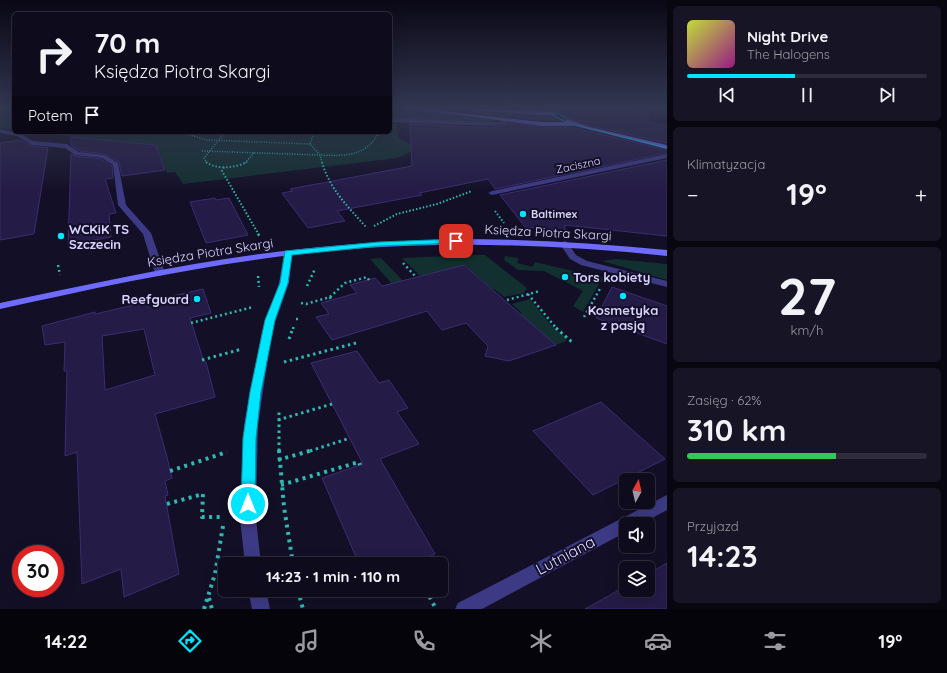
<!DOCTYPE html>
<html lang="pl">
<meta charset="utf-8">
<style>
:root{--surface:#0e0b1c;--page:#171425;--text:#f1f3f6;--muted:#9b9ba3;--line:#2e2b3b;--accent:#00e5ff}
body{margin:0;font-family:Quicksand,sans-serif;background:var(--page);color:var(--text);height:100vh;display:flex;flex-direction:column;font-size:15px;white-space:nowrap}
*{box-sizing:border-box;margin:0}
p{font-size:13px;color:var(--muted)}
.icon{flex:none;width:22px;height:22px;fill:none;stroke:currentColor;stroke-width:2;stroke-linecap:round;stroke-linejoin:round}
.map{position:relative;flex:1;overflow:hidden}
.side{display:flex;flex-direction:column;gap:6px;padding:6px;background:#08060f;width:280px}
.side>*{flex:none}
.hud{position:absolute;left:12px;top:12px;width:380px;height:122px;border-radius:6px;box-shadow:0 4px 16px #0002,0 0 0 1px var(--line);background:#0e0b1c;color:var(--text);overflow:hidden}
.needle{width:26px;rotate:8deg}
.controls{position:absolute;left:619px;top:473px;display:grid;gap:8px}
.controls a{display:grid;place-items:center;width:36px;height:36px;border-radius:6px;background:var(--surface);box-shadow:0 4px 16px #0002,0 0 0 1px var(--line);font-size:20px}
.speed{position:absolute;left:12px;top:545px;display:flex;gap:8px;font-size:20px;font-weight:700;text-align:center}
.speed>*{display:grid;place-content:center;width:52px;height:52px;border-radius:50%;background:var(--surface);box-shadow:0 4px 16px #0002,0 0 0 1px var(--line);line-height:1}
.speed .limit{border:6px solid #d22;background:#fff;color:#111}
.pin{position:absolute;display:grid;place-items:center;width:34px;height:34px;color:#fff;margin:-17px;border-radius:8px;box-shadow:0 2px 6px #0006}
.me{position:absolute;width:44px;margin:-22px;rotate:0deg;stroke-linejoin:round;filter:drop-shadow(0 0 3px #0008)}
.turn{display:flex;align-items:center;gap:14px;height:84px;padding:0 16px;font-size:18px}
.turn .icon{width:52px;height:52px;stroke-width:2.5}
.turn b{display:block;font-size:28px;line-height:34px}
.then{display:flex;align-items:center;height:38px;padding:0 16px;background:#0003;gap:8px;font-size:15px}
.big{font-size:30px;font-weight:700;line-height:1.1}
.side .widget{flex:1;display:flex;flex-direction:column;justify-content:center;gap:6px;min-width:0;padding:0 14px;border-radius:6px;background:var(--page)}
.side .dial{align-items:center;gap:0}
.dial b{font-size:52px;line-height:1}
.song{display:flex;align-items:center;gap:12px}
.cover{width:48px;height:48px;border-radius:6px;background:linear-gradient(135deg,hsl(70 70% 55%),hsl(310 70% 35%))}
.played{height:4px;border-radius:2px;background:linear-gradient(90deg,var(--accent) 45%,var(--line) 45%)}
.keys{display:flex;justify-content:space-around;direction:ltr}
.heat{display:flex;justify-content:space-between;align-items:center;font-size:22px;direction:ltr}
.charge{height:6px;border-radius:3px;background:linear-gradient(90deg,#34c759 62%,var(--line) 0)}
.trip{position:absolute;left:218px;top:557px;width:230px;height:40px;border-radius:6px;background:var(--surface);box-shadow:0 4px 16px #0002,0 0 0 1px var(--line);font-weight:700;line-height:40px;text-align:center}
.tabs{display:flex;height:64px;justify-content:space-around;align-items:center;background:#06040b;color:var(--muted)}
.tabs .icon{width:28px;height:28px}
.tabs .current{color:var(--accent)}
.tabs b{font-size:18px;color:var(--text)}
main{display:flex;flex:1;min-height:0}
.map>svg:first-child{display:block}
.green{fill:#12302f}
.building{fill:#241b47;stroke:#3b2d73;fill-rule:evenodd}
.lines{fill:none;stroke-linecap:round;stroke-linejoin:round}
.path-far4{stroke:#2fb8b0;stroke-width:1.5;stroke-dasharray:1 1.5;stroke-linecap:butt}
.path-far3{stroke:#2fb8b0;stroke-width:2;stroke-dasharray:1.5 2;stroke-linecap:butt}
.path-far2{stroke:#2fb8b0;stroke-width:2.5;stroke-dasharray:2 3;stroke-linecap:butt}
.path-far1{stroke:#2fb8b0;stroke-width:3;stroke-dasharray:2.5 3.5;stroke-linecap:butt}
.path{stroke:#2fb8b0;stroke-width:4;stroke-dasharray:3 4.5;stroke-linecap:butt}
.lane{fill:#3d3a85;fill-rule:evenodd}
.street{fill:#3d3a85;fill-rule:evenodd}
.secondary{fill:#6f6bff;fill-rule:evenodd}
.tram{stroke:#00e5ff;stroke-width:1}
.route{fill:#00e5ff;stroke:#0095a6}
.poi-dot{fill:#00e5ff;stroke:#130f26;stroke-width:1.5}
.labels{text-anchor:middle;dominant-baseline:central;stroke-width:4;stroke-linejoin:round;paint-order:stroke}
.far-street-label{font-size:11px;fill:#d9d4ff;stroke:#130f26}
.far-poi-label{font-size:11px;font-weight:bold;fill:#d9d4ff;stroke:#130f26;text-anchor:start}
.poi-label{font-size:13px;font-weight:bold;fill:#d9d4ff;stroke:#130f26;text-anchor:start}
.street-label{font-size:13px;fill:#d9d4ff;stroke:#130f26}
.near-street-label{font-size:16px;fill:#d9d4ff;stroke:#130f26}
</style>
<main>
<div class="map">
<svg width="667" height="609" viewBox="0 0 667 609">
<rect width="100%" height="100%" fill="#130f26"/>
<g class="green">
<path d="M 0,107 L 14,107 L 14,130 L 0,128 Z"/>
<path d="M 390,108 L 492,120 L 495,122 L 390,119 Z"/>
<path d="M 390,123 L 397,124 L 398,137 L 417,149 L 397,158 L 183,184 L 175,172 L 167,173 L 157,146 L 32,132 L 390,132 Z"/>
<path d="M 472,255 L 485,255 L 527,288 L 524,293 L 504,297 L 494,289 L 492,289 L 465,265 L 420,276 L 402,258 Z"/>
<path d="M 505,256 L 519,258 L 517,263 L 533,267 L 535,262 L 612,280 L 610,283 L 600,282 L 583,312 L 573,306 L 583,291 L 544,271 L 518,270 L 504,260 Z"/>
<path d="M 381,258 L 403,281 L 392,284 L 370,259 Z"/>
<path d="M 616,259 L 667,264 L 667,280 L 602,261 Z"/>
<path d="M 530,299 L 550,324 L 566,338 L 566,341 L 556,345 L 520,314 L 522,313 L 512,304 Z"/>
</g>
<g class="building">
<path d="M 416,107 L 467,107 L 464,111 L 554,118 L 558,114 L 554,110 L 469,107 L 608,107 L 648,112 L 648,122 L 667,126 L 667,143 L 586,125 L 569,118 L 564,120 L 542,120 Z"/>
<path d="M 410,110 L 485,120 L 410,117 Z"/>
<path d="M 508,123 L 542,127 L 575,128 L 667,150 L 667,153 L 495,189 L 488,179 L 419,193 L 422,195 L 337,211 L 345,221 L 308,228 L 282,193 L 293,191 L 290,189 L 412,166 L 410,124 L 493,128 L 505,125 Z"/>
<path d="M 71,137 L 156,145 L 165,170 L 122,176 L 119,162 L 105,154 L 80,151 L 71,145 Z"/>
<path d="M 20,140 L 32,146 L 48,148 L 34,234 L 0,240 L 0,143 Z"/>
<path d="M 71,154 L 75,156 L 101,159 L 112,166 L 113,178 L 105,179 L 116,213 L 109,214 L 111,237 L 68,245 Z"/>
<path d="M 667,160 L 667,236 L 564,225 L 566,230 L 525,227 L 500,195 Z"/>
<path d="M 215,198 L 216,200 L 229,198 L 248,235 L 206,243 L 190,202 Z"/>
<path d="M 464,265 L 556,345 L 509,361 L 485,356 L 488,346 L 466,323 L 442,330 L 427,311 L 332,340 L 316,317 L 329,314 L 321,303 L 357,293 L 350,285 L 375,278 L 382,286 Z"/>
<path d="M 612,287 L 667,306 L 667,344 L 596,318 Z"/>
<path d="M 203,289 L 211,313 L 190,318 L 204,362 L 206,362 L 215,397 L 155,414 L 167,457 L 172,478 L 165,481 L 168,495 L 165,496 L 179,574 L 124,597 L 121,569 L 82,584 L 77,452 L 65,456 L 67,371 L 64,371 L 65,342 L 45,345 L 42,326 L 95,312 L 95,314 ZM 144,329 L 155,375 L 105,390 L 102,336 Z"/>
<path d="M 357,351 L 379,383 L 389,380 L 408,408 L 397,412 L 419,444 L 380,459 L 435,554 L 415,564 L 359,564 L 322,478 L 363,464 L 311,363 Z"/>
<path d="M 601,402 L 665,459 L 593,495 L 533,431 Z"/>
<path d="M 667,563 L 667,609 L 585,609 L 626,586 L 626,590 L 648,590 L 648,574 Z"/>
</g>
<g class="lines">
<g class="path-far4">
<path d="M 180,132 L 207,140 L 310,144 L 320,155 C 345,156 366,157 379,132"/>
<path d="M 310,144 L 313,135"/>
<path d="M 202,151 L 320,155 L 322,163"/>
<path d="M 207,163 L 204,158 L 225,132"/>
<path d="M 245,163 L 254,153"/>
</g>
<g class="path-far3">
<path d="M 206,162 C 216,170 236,168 247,162"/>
<path d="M 322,162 C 329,188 348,207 366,227"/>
<path d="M 224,167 L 222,171 L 259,235"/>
<path d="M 495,211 L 504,223"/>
<path d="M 374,226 L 397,214 L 437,204 L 472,191"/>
</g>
<g class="path-far2">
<path d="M 258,234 L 260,237"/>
<path d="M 403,263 L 416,277"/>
<path d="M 58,265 L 60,275"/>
<path d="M 258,276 L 259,287"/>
<path d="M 307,286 L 315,269"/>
<path d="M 528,294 L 557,329"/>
<path d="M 330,297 L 345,283 L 367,277 L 369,280"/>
<path d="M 507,300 L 540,291"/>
<path d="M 301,303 L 306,304 L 330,297 L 331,300"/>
<path d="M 584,317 L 601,287"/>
<path d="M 296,319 L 301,319"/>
<path d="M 191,323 L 253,307"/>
<path d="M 293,329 L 294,325"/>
</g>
<g class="path-far1">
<path d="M 556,328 L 572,342"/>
<path d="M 289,339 L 293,328"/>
<path d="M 202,360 L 242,349"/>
<path d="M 284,362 L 356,343"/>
<path d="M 278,420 L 332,404"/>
<path d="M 279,451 L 279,410"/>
<path d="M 310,451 L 350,438"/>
</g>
<g class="path">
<path d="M 279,450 L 284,507 L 293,564"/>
<path d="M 278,460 L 313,450"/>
<path d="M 170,471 L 227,452"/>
<path d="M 281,485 L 359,462 L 360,465"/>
<path d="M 167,504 L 203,494 L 202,517 L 224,517"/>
<path d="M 298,590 L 303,609"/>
<path d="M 426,590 L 436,609"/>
<path d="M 209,598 L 212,609"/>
<path d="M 204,609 L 215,574 L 223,526"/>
</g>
<path class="lane" d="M 0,129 L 21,134 L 33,141 L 67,144 L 79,152 L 105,155 L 118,163 L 126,205 L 151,233 L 165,273 L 163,275 L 160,276 L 155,273 L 143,234 L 118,205 L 113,165 L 102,158 L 75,155 L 65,148 L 32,145 L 17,136 L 0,133 Z"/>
<g class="street">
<path d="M 390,118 L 493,122 L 502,122 L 507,118 L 510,120 L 505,124 L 493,126 L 390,122 Z"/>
<path d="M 667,154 L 667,158 L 492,195 L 488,193 L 492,191 Z"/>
<path d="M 564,241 L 567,242 L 576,255 L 587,261 L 667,281 L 667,287 L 581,265 L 570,259 L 560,244 Z"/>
<path d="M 288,250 L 292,253 L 289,283 L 272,331 L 258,425 L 256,519 L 261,564 L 245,564 L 240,519 L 244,425 L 262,331 L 279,283 L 284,253 Z"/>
<path d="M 667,495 L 667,510 L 641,524 L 626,524 L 626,532 L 482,609 L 455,609 L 458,603 Z"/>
<path d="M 248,590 L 266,590 L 270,609 L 252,609 Z"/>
</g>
<g class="secondary">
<path d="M 395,107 L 406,107 L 542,122 L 567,122 L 565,121 L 568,119 L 586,126 L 667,145 L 667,149 L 575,126 L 542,126 Z"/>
<path d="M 467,108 L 554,112 L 557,114 L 554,116 L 465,110 Z"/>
<path d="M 458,239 C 528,239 597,243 667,250 L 667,256 C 562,245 458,241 353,249 C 234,258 117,283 0,309 L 0,303 C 100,282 199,260 301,249 C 353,243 405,241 458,239 Z"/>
</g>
<g class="tram">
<path d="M 547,107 L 552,115 L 568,123 L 667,148"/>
<path d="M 555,107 L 557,112 L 565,118"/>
</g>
</g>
<linearGradient id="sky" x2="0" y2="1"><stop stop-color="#0a0815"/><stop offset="0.56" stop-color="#333752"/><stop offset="1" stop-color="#333752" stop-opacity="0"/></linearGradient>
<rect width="667" height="192" fill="url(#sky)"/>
<path class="route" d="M 456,239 L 458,239 L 458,243 L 379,246 L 292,255 L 288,283 L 275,320 L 261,392 L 256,438 L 255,504 L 253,509 L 248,511 L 243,509 L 241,504 L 243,438 L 250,392 L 265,320 L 280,283 L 285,251 L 379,242 Z"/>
<g class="poi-dot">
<circle cx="523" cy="214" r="4"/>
<circle cx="61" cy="236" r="4"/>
<circle cx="565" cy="277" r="4"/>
<circle cx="623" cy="296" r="4"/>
<circle cx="197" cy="299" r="4"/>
</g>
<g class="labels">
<g class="far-street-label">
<text transform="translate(578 165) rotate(-12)">Zaciszna</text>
</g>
<g class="far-poi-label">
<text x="531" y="214">Baltimex</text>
</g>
<g class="poi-label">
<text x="69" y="229">WCKiK TS<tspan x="69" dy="15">Szczecin</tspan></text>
<text x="573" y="277">Tors kobiety</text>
<text x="189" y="299" text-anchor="end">Reefguard</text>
<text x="623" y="310" text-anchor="middle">Kosmetyka<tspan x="623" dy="15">z pasją</tspan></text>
</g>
<g class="street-label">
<text transform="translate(548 232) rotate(3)">Księdza Piotra Skargi</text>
<text transform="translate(210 252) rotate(-9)">Księdza Piotra Skargi</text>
</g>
<g class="near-street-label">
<text transform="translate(565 555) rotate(-28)">Lutniana</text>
</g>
</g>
</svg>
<div class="controls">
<a><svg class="needle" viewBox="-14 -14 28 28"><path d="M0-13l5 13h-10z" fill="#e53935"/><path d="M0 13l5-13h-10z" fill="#9b9ba3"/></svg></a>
<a><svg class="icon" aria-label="sound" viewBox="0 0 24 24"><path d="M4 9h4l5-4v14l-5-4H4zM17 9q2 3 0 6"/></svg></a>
<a><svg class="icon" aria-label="layers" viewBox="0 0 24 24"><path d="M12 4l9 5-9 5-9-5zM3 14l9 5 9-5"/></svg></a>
</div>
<div class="speed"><div class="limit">30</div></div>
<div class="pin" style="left:456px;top:241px;background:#d93025"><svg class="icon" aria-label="arrive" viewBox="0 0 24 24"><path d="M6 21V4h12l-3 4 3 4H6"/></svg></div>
<svg class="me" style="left:248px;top:504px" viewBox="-20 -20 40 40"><circle r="17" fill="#00e5ff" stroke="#fff" stroke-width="3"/><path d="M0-11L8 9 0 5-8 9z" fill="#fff"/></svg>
<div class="trip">14:23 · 1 min · 110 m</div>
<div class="hud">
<div class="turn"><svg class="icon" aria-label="right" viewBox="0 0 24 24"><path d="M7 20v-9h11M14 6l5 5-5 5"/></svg><div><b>70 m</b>Księdza Piotra Skargi</div></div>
<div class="then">Potem<svg class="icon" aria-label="arrive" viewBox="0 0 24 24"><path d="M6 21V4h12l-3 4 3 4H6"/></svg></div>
</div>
</div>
<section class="side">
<div class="widget">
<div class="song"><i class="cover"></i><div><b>Night Drive</b><p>The Halogens</p></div></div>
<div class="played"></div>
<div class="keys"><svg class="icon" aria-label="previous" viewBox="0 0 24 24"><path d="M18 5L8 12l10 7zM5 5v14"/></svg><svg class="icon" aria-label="pause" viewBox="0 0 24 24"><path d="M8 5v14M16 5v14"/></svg><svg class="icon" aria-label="next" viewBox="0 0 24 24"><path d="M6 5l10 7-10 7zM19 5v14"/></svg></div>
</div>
<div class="widget"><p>Klimatyzacja</p>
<div class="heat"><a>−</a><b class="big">19°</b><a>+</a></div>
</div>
<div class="widget dial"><b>27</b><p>km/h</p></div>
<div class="widget"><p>Zasięg · 62%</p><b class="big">310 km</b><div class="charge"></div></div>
<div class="widget"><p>Przyjazd</p><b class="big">14:23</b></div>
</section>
</main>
<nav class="tabs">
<b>14:22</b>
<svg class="icon current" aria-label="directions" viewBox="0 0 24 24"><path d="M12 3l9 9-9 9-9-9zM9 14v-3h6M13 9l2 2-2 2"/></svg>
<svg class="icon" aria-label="music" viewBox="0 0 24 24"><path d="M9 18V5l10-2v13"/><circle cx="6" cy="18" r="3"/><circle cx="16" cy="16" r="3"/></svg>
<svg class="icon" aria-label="phone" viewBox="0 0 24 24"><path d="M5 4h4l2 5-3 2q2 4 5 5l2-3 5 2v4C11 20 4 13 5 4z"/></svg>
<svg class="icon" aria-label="climate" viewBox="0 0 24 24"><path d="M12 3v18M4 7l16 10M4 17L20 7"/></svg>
<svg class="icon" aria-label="car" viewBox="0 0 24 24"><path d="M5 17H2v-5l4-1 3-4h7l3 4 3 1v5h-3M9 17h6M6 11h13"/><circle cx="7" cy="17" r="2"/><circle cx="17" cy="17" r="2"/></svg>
<svg class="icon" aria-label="filters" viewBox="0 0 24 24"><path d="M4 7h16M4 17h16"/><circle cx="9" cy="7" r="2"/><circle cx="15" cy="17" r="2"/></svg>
<b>19°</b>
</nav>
